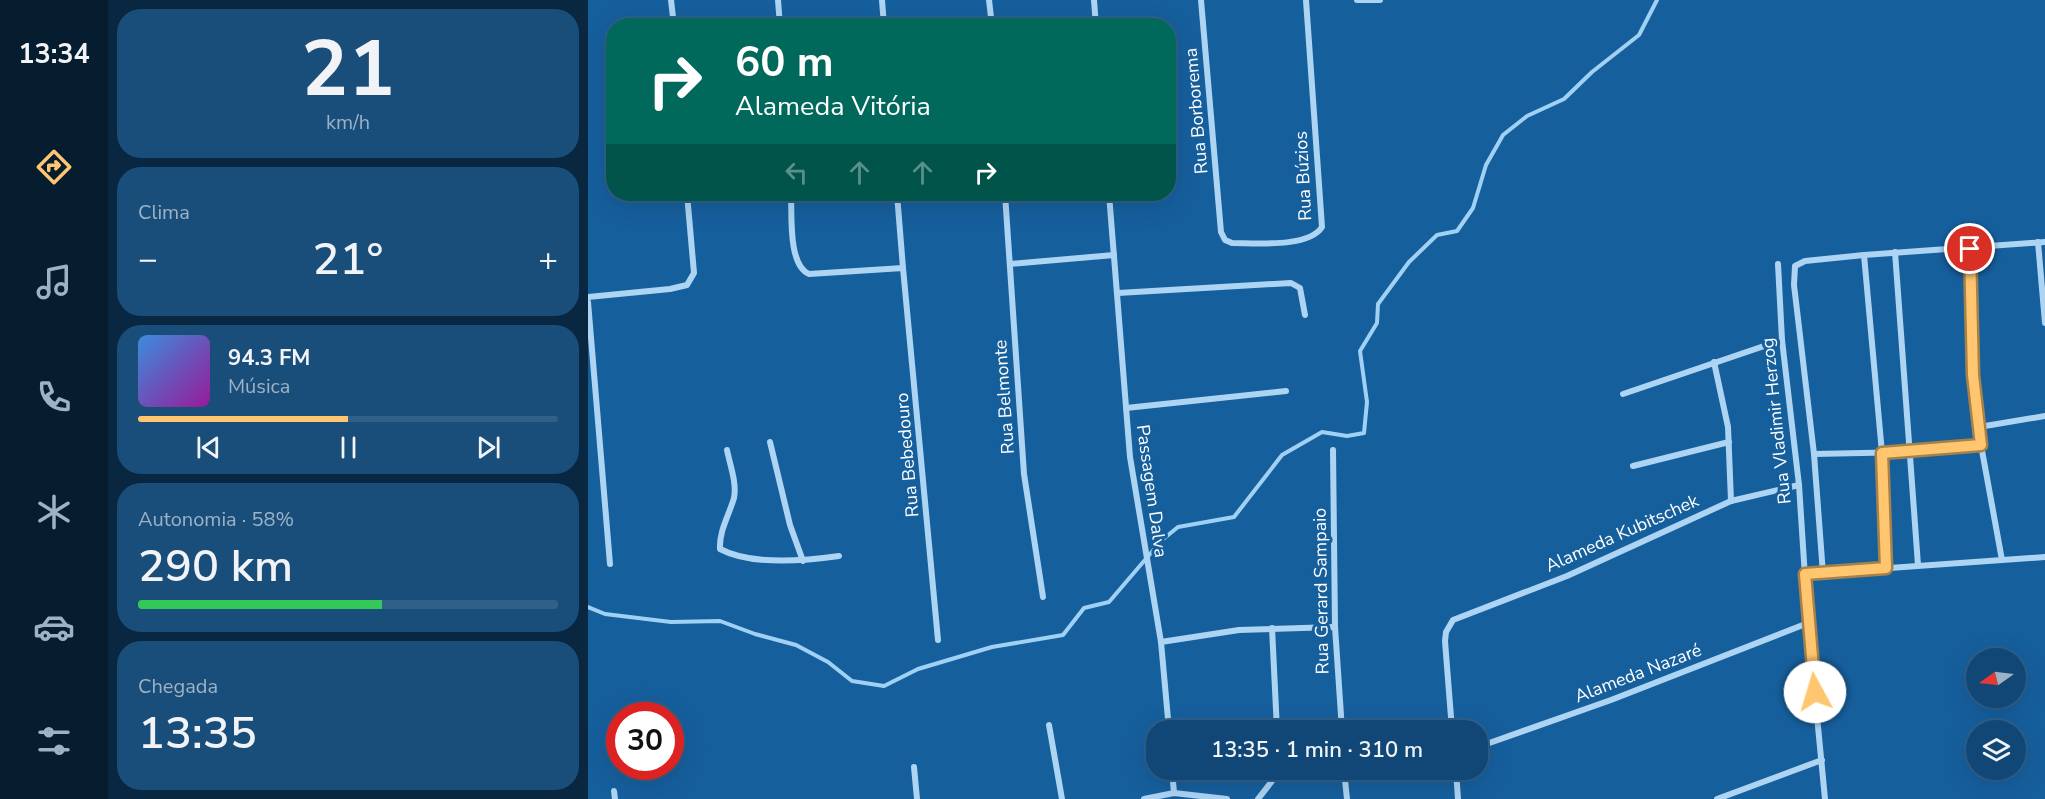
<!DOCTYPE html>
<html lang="pt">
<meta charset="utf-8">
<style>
:root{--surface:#104776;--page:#194e7b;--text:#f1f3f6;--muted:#9cb2c5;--line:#305f88;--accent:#ffc66f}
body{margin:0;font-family:"Nunito Sans",sans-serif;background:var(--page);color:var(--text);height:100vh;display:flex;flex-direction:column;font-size:22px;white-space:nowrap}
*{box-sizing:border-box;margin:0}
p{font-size:20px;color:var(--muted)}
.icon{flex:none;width:33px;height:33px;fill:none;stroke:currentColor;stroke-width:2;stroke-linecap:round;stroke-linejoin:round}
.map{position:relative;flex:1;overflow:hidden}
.sheet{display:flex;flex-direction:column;gap:9px;padding:9px;background:#092741;width:480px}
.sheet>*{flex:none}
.top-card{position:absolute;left:18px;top:18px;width:570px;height:183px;border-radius:24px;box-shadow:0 6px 24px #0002,0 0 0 2px var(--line);background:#00695c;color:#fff;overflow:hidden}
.needle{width:39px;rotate:256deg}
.buttons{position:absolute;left:1378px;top:648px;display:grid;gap:12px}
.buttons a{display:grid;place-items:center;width:60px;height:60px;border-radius:50%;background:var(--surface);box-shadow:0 6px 24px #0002,0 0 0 2px var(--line);font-size:30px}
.speed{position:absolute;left:18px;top:702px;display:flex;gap:12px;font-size:30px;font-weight:700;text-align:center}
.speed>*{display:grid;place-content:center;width:78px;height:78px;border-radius:50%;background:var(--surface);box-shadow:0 6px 24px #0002,0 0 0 2px var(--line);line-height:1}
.speed .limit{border:9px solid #d22;background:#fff;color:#111}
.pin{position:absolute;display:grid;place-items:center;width:51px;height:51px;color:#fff;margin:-26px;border:3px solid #fff;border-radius:50%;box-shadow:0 2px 6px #0007}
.me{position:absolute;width:66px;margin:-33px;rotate:354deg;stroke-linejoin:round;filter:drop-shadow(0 0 4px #0008)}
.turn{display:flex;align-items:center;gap:21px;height:126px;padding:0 30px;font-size:27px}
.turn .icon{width:78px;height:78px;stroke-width:2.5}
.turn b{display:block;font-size:42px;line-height:51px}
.lanes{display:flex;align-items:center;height:57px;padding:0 30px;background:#0003;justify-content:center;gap:30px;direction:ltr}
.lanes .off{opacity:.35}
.big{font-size:45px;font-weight:600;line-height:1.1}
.sheet .widget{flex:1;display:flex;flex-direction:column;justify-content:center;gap:9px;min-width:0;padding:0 21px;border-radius:24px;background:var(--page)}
.sheet .dial{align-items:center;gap:0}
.dial b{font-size:78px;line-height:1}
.song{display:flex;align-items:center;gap:18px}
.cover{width:72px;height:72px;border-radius:9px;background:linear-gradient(135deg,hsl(210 70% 55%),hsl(300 70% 35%))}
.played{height:6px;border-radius:3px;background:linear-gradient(90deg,var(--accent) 50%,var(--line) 50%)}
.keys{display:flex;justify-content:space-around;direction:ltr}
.heat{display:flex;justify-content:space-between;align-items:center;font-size:33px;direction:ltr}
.charge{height:9px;border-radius:4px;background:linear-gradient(90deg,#34c759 58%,var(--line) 0)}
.trip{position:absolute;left:558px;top:720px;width:342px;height:60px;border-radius:24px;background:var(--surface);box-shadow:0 6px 24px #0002,0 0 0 2px var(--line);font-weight:600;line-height:60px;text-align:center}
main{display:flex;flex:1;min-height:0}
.menu{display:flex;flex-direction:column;width:108px;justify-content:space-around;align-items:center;background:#061c2f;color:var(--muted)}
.menu .icon{width:42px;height:42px}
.menu .on{color:var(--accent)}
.menu b{font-size:27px;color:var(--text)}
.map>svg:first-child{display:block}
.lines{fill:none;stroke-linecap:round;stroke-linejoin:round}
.stream{stroke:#a0d1f5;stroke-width:4}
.minor{stroke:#add4f3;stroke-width:6}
.route-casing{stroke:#a68148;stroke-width:15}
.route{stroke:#ffc66f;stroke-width:10}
.labels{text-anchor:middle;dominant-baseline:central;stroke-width:6;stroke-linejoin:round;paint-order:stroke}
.street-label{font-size:18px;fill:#fff;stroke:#165f9d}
</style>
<main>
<nav class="menu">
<b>13:34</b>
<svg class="icon on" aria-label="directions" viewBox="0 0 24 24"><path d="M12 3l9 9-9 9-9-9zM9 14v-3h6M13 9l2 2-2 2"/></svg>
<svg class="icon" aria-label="music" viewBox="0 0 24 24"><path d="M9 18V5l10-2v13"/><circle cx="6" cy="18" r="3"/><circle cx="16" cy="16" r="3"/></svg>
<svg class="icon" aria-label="phone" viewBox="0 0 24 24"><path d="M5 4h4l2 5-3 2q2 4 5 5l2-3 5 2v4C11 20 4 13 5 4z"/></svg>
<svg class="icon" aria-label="climate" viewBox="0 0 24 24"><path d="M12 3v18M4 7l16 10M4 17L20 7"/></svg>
<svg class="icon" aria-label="car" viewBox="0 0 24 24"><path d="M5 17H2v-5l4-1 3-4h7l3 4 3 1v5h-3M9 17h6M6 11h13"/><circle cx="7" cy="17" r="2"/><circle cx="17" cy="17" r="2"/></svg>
<svg class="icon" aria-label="filters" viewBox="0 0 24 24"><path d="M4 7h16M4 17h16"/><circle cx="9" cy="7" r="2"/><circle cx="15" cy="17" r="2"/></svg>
</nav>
<section class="sheet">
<div class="widget dial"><b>21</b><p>km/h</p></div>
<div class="widget"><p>Clima</p>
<div class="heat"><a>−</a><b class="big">21°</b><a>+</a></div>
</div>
<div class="widget">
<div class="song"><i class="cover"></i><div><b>94.3 FM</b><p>Música</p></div></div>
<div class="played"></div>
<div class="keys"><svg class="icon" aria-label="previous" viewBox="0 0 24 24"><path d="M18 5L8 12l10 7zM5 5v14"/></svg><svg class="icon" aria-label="pause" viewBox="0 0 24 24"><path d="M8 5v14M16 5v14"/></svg><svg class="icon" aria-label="next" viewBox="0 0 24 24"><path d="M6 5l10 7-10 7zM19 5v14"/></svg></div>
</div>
<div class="widget"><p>Autonomia · 58%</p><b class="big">290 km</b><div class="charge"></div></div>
<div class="widget"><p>Chegada</p><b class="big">13:35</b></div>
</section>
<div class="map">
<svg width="1457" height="799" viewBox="0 0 1457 799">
<rect width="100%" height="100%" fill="#165f9d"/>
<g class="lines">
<path class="stream" d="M 0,607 L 17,614 L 83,622 L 132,621 L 167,634 L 208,645 L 240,662 L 264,681 L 296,686 L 330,669 L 404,647 L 475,635 L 496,608 L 521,602 L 574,540 L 590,527 L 646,517 L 694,455 L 734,432 L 759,436 L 776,433 L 779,402 L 772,351 L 789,323 L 790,304 L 821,262 L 849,235 L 869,231 L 885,208 L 898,165 L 915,135 L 939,116 L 976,99 L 1004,72 L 1051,35 L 1069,0"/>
<g class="minor">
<path d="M 83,0 L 86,26"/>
<path d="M 190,0 L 192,26"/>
<path d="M 294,0 L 296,26"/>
<path d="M 401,0 L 404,26"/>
<path d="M 506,0 L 508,26"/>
<path d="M 613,0 L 633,232 L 637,240 L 644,243 C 667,243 721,248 734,227 L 718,0"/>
<path d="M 769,0 L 792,0"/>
<path d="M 203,194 C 204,215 200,265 221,274 L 315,268 L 309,194"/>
<path d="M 417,194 L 436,474 L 455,597"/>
<path d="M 521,194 L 542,457 L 573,642 L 581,730"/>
<path d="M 1450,242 L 1457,323"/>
<path d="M 1382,249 L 1385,375 L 1393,445 L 1414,560"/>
<path d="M 1307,252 L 1330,565"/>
<path d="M 1276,255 L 1294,453 L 1298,568"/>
<path d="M 422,264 L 526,255"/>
<path d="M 1190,264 L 1194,340 L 1211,485 L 1220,623 L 1237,799"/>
<path d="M 315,268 L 350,640"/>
<path d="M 530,293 L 703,283 L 712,288 L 717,315"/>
<path d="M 0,297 L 82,289 L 99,285 L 106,273 L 99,194"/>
<path d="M 0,302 L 22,564"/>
<path d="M 1126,362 L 1140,427 L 1143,501"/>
<path d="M 1035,394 L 1194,340"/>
<path d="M 538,408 L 698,391"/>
<path d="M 1391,427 L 1457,416"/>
<path d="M 182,442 L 202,525 L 215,561"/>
<path d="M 139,450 C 142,465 149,483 146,498 C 141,515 131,531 132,549 C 164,566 216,561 251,556"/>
<path d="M 745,450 L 747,627 L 754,730"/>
<path d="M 1226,454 L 1322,452 L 1393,445"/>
<path d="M 1045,466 L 1141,442"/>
<path d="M 1217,574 L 1457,557"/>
<path d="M 1235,574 L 1226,454 L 1206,285 L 1207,266 L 1217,261 L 1276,255 L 1457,242"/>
<path d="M 684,628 L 689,730"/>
<path d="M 573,642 L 651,630 L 747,627"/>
<path d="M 461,725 L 474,799"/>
<path d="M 864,730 L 857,641 L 858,632 L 865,620 L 979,576 L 1143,501 L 1211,485"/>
<path d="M 890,747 L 1023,700 L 1220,623"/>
<path d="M 326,767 L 329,799"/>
<path d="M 584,770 L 586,793"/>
<path d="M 756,770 L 759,799"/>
<path d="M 868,770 L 870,799"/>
<path d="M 26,791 L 27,799"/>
<path d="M 556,799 L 586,793 L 639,799"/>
<path d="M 670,799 L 684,781 L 688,770"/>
<path d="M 1129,799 L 1234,760"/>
</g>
</g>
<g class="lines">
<g class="route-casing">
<path id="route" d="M 1227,692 L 1217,574 L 1298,568 L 1294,453 L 1393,445 L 1385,375 L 1382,249"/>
</g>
<use href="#route" class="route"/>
</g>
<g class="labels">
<g class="street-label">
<text transform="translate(608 111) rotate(-95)">Rua Borborema</text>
<text transform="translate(715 176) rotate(-93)">Rua Búzios</text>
<text transform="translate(416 397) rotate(-94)">Rua Belmonte</text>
<text transform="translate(1188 421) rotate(-96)">Rua Vladimir Herzog</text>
<text transform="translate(319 455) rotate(-95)">Rua Bebedouro</text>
<text transform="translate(564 491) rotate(82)">Passagem Dalva</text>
<text transform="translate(1034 533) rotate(-24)">Alameda Kubitschek</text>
<text transform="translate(733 591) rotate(-91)">Rua Gerard Sampaio</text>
<text transform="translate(1050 673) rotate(-21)">Alameda Nazaré</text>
</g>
</g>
</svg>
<div class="buttons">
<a><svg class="needle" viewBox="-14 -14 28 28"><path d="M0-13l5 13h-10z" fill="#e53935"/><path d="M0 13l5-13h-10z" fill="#9cb2c5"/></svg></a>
<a><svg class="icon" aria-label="layers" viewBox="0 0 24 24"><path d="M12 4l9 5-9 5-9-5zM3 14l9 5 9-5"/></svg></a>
</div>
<div class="speed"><div class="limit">30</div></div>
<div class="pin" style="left:1382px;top:249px;background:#d93025"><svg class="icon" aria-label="arrive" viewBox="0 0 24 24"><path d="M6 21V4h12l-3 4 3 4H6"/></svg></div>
<svg class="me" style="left:1227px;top:692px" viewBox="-20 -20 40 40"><circle r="19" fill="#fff"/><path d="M0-13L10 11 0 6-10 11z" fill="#ffc66f"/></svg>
<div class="trip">13:35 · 1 min · 310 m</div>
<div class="top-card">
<div class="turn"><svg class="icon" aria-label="right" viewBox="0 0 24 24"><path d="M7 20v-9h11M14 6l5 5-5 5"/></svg><div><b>60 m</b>Alameda Vitória</div></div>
<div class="lanes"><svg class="icon off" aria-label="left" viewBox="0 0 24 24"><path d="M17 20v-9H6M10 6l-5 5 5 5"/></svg><svg class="icon off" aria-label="ahead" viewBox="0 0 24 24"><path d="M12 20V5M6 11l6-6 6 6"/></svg><svg class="icon off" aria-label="ahead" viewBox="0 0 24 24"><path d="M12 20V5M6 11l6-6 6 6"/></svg><svg class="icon" aria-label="right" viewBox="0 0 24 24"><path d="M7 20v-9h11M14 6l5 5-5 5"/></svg></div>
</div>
</div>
</main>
